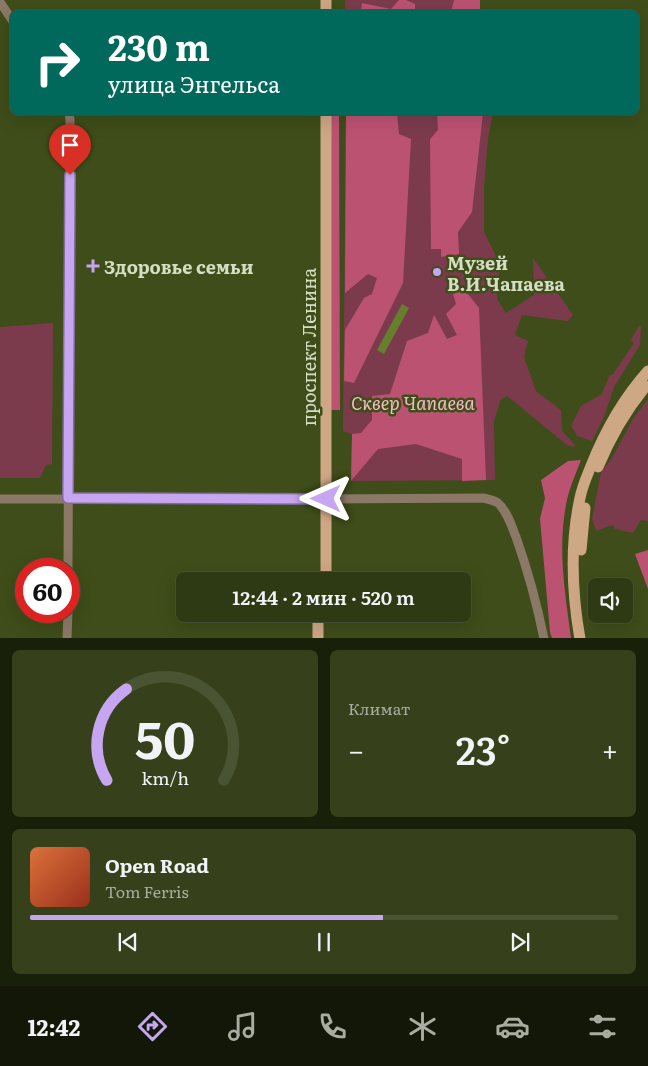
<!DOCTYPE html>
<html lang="ru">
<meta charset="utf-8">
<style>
:root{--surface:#2e3a13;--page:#36411c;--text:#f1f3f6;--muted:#a7ada0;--line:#495433;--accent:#c6a6f0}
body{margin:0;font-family:Literata,serif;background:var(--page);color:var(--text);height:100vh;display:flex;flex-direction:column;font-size:19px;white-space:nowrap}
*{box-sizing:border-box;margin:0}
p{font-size:16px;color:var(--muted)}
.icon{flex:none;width:28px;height:28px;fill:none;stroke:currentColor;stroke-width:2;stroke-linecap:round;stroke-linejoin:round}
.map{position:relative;height:638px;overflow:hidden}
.sheet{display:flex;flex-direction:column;gap:12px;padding:12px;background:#19200a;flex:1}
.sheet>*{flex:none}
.hud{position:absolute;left:10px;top:10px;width:629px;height:105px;border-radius:8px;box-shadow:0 5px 20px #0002,0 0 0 1px var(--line);background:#00695c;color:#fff;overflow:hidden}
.fabs{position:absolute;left:588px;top:578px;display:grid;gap:10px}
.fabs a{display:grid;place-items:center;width:45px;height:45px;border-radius:8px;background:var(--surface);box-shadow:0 5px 20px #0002,0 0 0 1px var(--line);font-size:25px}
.speed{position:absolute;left:15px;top:558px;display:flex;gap:10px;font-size:25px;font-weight:700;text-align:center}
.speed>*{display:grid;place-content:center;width:65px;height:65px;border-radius:50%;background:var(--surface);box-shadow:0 5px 20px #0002,0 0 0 1px var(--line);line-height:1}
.speed .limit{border:8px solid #d22;background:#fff;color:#111}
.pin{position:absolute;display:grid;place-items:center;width:42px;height:42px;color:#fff;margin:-51px -21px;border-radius:50% 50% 50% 0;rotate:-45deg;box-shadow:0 0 5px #0007}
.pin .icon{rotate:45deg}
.me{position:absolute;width:55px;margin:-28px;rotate:270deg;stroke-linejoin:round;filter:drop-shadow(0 0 4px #0008)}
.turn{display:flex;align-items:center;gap:18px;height:105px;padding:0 15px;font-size:22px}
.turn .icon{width:65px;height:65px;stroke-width:2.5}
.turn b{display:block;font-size:35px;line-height:42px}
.big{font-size:38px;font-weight:600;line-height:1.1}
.sheet .card{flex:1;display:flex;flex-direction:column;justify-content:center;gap:8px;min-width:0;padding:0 18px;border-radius:8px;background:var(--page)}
.sheet .dial{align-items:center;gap:0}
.dial svg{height:130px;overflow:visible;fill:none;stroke:var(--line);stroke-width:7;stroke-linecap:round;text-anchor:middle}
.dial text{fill:var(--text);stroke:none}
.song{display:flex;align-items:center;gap:15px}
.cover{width:60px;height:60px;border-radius:8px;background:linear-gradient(135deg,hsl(20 70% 55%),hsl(10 70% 35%))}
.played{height:5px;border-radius:2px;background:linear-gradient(90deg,var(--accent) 60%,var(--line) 60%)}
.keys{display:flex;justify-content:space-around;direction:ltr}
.heat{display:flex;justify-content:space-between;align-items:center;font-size:28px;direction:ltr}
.sheet .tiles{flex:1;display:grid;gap:12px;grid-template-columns:1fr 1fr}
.card:last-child{grid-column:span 2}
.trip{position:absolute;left:176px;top:572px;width:295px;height:50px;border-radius:8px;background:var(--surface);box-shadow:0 5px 20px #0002,0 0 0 1px var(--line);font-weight:600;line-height:50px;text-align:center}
.tab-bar{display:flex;height:80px;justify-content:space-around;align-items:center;background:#121708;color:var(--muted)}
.tab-bar .icon{width:35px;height:35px}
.tab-bar .on{color:var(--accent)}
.tab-bar b{font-size:22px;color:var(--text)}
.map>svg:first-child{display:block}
.green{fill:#7b3b4d}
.forest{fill:#bc5272}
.water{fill:#677f2c}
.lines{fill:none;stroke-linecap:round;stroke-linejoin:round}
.minor{stroke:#8b7867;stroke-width:9}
.major{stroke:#cea785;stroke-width:11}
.route-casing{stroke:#816c9c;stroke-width:12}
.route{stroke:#c6a6f0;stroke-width:9}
.poi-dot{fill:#c6a6f0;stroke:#3e4d19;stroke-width:2}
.labels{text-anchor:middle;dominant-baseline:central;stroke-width:5;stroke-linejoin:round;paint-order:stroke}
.poi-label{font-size:18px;font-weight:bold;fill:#d3dec2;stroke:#3e4d19;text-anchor:start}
.street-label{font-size:18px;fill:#d3dec2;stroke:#3e4d19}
.park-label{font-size:18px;font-style:italic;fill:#f4bbc8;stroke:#3e4d19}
</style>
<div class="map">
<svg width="648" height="639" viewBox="0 0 648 639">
<rect width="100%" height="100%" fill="#3e4d19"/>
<g class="green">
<rect x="345" y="0" width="135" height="12"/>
<path d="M 346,113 L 493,113 L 488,139 L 484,187 L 484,232 L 500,264 L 497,299 L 506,313 L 534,295 L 533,258 L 573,315 L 568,321 L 522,315 L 515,335 L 528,341 L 524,357 L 536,391 L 561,410 L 562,431 L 575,445 L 574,447 L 567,445 L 507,396 L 501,399 L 494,421 L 495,480 L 351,481 L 352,434 L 343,431 Z"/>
<path d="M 53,323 L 52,464 L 46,465 L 40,478 L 0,478 L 0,327 Z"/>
<path d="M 639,326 L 641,327 L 640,345 L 614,387 L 604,417 L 592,441 L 577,436 L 571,426 L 581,406 L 602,394 L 609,376 L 613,374 L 634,343 L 631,340 Z"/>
<path d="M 648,399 L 648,521 L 641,520 L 633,533 L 615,529 L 613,525 L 596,531 L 592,519 L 601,472 L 612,458 L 633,419 Z"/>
</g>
<g class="forest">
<path d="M 399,0 L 406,0 L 415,4 L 415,12 L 361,12 L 362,3 L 391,9 Z"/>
<path d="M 454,0 L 480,0 L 480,12 L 451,12 Z"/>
<path d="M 331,113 L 339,113 L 340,410 L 331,410 Z"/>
<path d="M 346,113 L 397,113 L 399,134 L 411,139 L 403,283 L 354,383 L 344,381 L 345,330 L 364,298 L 372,294 L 377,278 L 368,274 L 345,293 Z"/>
<path d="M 437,113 L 483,113 L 472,212 L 458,232 L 459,254 L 441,257 L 441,249 L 431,249 L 430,139 L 438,130 Z"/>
<path d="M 464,289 L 479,308 L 486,480 L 462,481 L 462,459 L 416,444 L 378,449 L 351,481 L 352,434 L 361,433 L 372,420 L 372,396 L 390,394 L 407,341 L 428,333 L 434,315 L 447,339 L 457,335 L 446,314 L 456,304 L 453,294 Z"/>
<path d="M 581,460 C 576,473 570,487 567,500 C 557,546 565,593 571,638 L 552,638 L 550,632 L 540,519 L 545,498 L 541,480 L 568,461 Z"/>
<path d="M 648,550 L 648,589 L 635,554 Z"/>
</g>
<path class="water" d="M 402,304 L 409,308 L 384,354 L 377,350 Z"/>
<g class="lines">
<g class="minor">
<path d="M 0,2 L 12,20"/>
<path d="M 0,499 L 318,499"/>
<path d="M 326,499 L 483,498 C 488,499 494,500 498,503 C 507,511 512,527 516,537 C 528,571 537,604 544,639"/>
<path d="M 68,569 L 70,120 L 69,112"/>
<path d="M 67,639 L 68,611"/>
</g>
<g class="major">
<path d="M 326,0 L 326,12"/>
<path d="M 598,467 C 610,438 626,410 646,386"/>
<path d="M 581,550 L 585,508"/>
<path d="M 326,581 L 326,112"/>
<path d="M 318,614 L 318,639"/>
<path d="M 580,639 C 572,593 570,543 580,498 C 582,487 587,476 591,466 C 605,431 623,399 648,371"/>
</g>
</g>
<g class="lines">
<g class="route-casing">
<path id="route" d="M 70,175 L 68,498 L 326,499"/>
</g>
<use href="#route" class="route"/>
</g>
<g class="poi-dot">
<path d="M90.5 258.5h5v5h5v5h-5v5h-5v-5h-5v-5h5z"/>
<circle cx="437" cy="272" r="5"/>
</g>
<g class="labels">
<g class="poi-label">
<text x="447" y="262">Музей<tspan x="447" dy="21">В.И.Чапаева</tspan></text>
<text x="104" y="266">Здоровье семьи</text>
</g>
<g class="street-label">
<text transform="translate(308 347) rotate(-90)">проспект Ленина</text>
</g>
<g class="park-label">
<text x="413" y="402">Сквер Чапаева</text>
</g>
</g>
</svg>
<div class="fabs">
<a><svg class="icon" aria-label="sound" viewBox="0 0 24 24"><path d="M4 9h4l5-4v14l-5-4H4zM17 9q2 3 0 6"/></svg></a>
</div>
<div class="speed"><div class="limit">60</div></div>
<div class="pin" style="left:70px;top:175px;background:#d93025"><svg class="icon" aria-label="arrive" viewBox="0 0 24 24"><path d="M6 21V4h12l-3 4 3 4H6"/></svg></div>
<svg class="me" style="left:326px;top:499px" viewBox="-20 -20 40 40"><path d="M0-17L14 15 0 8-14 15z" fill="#c6a6f0" stroke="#fff" stroke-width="4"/></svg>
<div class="trip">12:44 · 2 мин · 520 m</div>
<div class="hud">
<div class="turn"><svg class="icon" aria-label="right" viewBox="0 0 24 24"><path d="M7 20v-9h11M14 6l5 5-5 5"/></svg><div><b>230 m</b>улица Энгельса</div></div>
</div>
</div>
<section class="sheet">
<div class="tiles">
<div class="card dial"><svg viewBox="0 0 100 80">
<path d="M14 69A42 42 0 1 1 86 69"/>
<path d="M14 69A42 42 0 0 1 26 13" stroke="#c6a6f0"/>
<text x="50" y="56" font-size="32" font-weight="700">50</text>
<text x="50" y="72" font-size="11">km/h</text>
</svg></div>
<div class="card"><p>Климат</p>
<div class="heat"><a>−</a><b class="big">23°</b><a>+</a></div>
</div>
<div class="card">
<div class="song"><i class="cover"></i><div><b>Open Road</b><p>Tom Ferris</p></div></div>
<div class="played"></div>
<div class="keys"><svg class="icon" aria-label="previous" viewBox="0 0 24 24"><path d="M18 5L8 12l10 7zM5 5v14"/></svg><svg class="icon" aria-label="pause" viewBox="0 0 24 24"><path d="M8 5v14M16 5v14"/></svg><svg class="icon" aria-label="next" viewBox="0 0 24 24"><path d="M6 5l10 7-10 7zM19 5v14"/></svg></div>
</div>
</div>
</section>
<nav class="tab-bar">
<b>12:42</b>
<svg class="icon on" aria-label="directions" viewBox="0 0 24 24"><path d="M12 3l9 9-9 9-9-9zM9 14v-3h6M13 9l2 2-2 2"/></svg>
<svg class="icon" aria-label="music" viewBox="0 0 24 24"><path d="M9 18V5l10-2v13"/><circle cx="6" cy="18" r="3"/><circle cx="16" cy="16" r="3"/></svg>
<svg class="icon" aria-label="phone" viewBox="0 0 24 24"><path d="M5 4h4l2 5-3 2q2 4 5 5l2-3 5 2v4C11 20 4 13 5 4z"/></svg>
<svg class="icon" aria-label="climate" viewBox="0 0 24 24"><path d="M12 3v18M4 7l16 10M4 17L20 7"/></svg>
<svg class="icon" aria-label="car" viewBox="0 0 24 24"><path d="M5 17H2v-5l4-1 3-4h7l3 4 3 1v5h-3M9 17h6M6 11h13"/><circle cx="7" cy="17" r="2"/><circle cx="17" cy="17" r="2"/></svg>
<svg class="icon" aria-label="filters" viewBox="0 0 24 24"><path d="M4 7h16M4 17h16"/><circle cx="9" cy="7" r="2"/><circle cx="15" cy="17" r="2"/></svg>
</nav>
